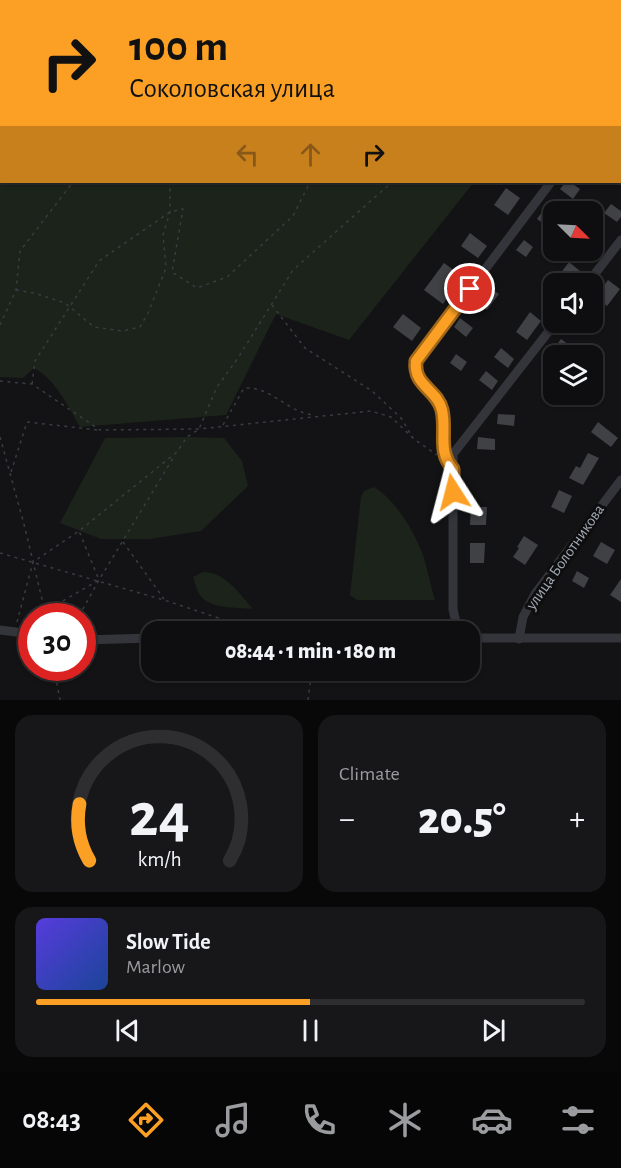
<!DOCTYPE html>
<meta charset="utf-8">
<style>
:root{--surface:#0e0e10;--page:#171719;--text:#f1f3f6;--muted:#9b9c9f;--line:#2e2e30;--accent:#fba024}
body{margin:0;font-family:"Alegreya Sans",sans-serif;background:var(--page);color:var(--text);height:100vh;display:flex;flex-direction:column;font-size:22px;white-space:nowrap}
*{box-sizing:border-box;margin:0}
p{font-size:20px;color:var(--muted)}
.icon{flex:none;width:33px;height:33px;fill:none;stroke:currentColor;stroke-width:2;stroke-linecap:round;stroke-linejoin:round}
.map{position:relative;height:700px;overflow:hidden}
.side{display:flex;flex-direction:column;gap:15px;padding:15px;background:#080809;flex:1}
.side>*{flex:none}
.top-card{position:absolute;left:0px;top:0px;width:621px;height:183px;box-shadow:0 2px 4px #0004,0 0 0 2px var(--line);background:#fba024;color:#111;overflow:hidden}
.needle{width:39px;rotate:114deg}
.buttons{position:absolute;left:543px;top:201px;display:grid;gap:12px}
.buttons a{display:grid;place-items:center;width:60px;height:60px;border-radius:12px;background:var(--surface);box-shadow:0 2px 4px #0004,0 0 0 2px var(--line);font-size:30px}
.speed{position:absolute;left:18px;top:603px;display:flex;gap:12px;font-size:30px;font-weight:700;text-align:center}
.speed>*{display:grid;place-content:center;width:78px;height:78px;border-radius:50%;background:var(--surface);box-shadow:0 2px 4px #0004,0 0 0 2px var(--line);line-height:1}
.speed .limit{border:9px solid #d22;background:#fff;color:#111}
.pin{position:absolute;display:grid;place-items:center;width:51px;height:51px;color:#fff;margin:-26px;border:3px solid #fff;border-radius:50%;box-shadow:0 2px 6px #0007}
.me{position:absolute;width:66px;margin:-33px;rotate:351deg;stroke-linejoin:round;filter:drop-shadow(0 0 4px #0008)}
.turn{display:flex;align-items:center;gap:21px;height:126px;padding:0 30px;font-size:27px}
.turn .icon{width:78px;height:78px;stroke-width:2.5}
.turn b{display:block;font-size:42px;line-height:51px}
.lanes{display:flex;align-items:center;height:57px;padding:0 30px;background:#0003;justify-content:center;gap:30px;direction:ltr}
.lanes .off{opacity:.35}
.big{font-size:45px;font-weight:800;line-height:1.1}
.side .widget{flex:1;display:flex;flex-direction:column;justify-content:center;gap:9px;min-width:0;padding:0 21px;border-radius:18px;background:var(--page)}
.side .dial{align-items:center;gap:0}
.dial svg{height:156px;overflow:visible;fill:none;stroke:var(--line);stroke-width:7;stroke-linecap:round;text-anchor:middle}
.dial text{fill:var(--text);stroke:none}
.song{display:flex;align-items:center;gap:18px}
.cover{width:72px;height:72px;border-radius:9px;background:linear-gradient(135deg,hsl(250 70% 55%),hsl(220 70% 35%))}
.played{height:6px;border-radius:3px;background:linear-gradient(90deg,var(--accent) 50%,var(--line) 50%)}
.keys{display:flex;justify-content:space-around;direction:ltr}
.heat{display:flex;justify-content:space-between;align-items:center;font-size:33px;direction:ltr}
.side .tiles{flex:1;display:grid;gap:15px;grid-template-columns:1fr 1fr}
.widget:last-child{grid-column:span 2}
.trip{position:absolute;left:141px;top:621px;width:339px;height:60px;border-radius:18px;background:var(--surface);box-shadow:0 2px 4px #0004,0 0 0 2px var(--line);font-weight:800;line-height:60px;text-align:center}
.tab-bar{display:flex;height:96px;justify-content:space-around;align-items:center;background:#060606;color:var(--muted)}
.tab-bar .icon{width:42px;height:42px}
.tab-bar .selected{color:var(--accent)}
.tab-bar b{font-size:27px;color:var(--text)}
.map>svg:first-child{display:block}
.green{fill:#1b231b}
.building{fill:#3f4145}
.lines{fill:none;stroke-linecap:round;stroke-linejoin:round}
.path{stroke:#393c41;stroke-width:1.5;stroke-dasharray:3 4.5;stroke-linecap:butt}
.minor{stroke:#34353a;stroke-width:9}
.route-casing{stroke:#a36817;stroke-width:15}
.route{stroke:#fba024;stroke-width:10}
.labels{text-anchor:middle;dominant-baseline:central;stroke-width:6;stroke-linejoin:round;paint-order:stroke}
.street-label{font-size:16px;fill:#a3abb6;stroke:#0e0e0f}
</style>
<div class="map">
<svg width="621" height="700" viewBox="0 0 621 700">
<rect width="100%" height="100%" fill="#131315"/>
<g class="green">
<path d="M 0,0 L 611,0 L 2,2 L 2,182 L 474,182 L 349,340 L 276,314 L 226,415 L 80,427 C 68,406 56,380 34,368 L 23,378 L 0,377 Z"/>
<path d="M 187,437 L 224,438 L 242,461 L 248,486 L 201,531 L 150,539 L 101,539 L 60,523 L 105,438 Z"/>
<path d="M 374,487 C 395,500 412,528 421,550 C 427,565 430,584 435,600 L 357,600 L 350,595 L 361,497 L 364,491 Z"/>
<path d="M 203,572 C 225,572 239,593 253,609 C 236,607 207,610 198,592 C 196,588 195,582 193,577 Z"/>
</g>
<g class="building">
<path d="M 566,182 L 570,182 L 580,189 L 573,199 L 560,189 Z"/>
<path d="M 506,188 L 520,198 L 508,215 L 494,205 Z"/>
<path d="M 611,204 L 621,211 L 621,217 L 617,222 L 604,213 Z"/>
<path d="M 544,209 L 554,216 L 554,219 L 548,227 L 537,219 Z"/>
<path d="M 470,233 L 487,246 L 478,258 L 461,246 Z"/>
<path d="M 524,240 L 533,247 L 526,257 L 516,250 Z"/>
<path d="M 569,262 L 580,271 L 572,282 L 560,274 Z"/>
<path d="M 444,263 L 463,277 L 443,304 L 424,290 Z"/>
<path d="M 608,280 L 620,289 L 607,306 L 595,297 Z"/>
<path d="M 488,286 L 499,294 L 487,310 L 476,301 Z"/>
<path d="M 530,312 L 541,321 L 527,340 L 516,332 Z"/>
<path d="M 403,314 L 421,328 L 412,341 L 393,327 Z"/>
<path d="M 460,318 L 473,328 L 466,337 L 454,327 Z"/>
<path d="M 561,339 L 573,348 L 568,356 L 549,356 Z"/>
<path d="M 501,348 L 514,359 L 508,368 L 494,357 Z"/>
<path d="M 456,354 L 467,362 L 461,371 L 450,363 Z"/>
<path d="M 486,371 L 498,381 L 492,390 L 479,380 Z"/>
<path d="M 498,414 L 515,415 L 514,426 L 497,424 Z"/>
<path d="M 598,422 L 618,438 L 611,447 L 591,432 Z"/>
<path d="M 478,437 L 495,439 L 495,450 L 477,449 Z"/>
<path d="M 588,453 L 599,458 L 583,485 L 569,478 L 576,466 L 580,468 Z"/>
<path d="M 559,490 L 572,496 L 564,513 L 551,507 Z"/>
<path d="M 471,507 L 487,507 L 486,525 L 470,525 Z"/>
<path d="M 524,536 L 538,545 L 525,565 L 513,557 L 519,548 L 517,547 Z"/>
<path d="M 601,542 L 615,550 L 607,564 L 593,556 Z"/>
<path d="M 470,543 L 485,543 L 484,563 L 470,563 Z"/>
<path d="M 577,571 L 589,578 L 584,588 L 572,581 Z"/>
<path d="M 621,579 L 621,602 L 610,595 Z"/>
</g>
<g class="lines">
<g class="path">
<path d="M 94,0 L 96,2"/>
<path d="M 199,2 L 199,0"/>
<path d="M 253,2 L 254,0"/>
<path d="M 409,2 L 410,0"/>
<path d="M 502,2 L 503,0"/>
<path d="M 16,290 L 34,293 L 65,303 L 94,327 L 123,331 L 140,327 L 148,313 L 166,268 L 163,235 L 170,212 L 170,182"/>
<path d="M 272,305 L 305,348 L 372,391 L 401,418 L 413,438"/>
<path d="M 0,325 L 16,290 L 20,251 L 73,182"/>
<path d="M 0,381 L 32,384 L 100,430 L 199,429 L 371,411 L 391,417 L 414,439 L 437,455"/>
<path d="M 32,384 L 35,361 L 99,261 L 170,212 L 183,209 L 172,272 L 197,288 L 227,277 L 293,216 L 310,182"/>
<path d="M 223,425 L 244,388 C 271,386 287,412 313,415"/>
<path d="M 0,437 L 25,528 L 46,616"/>
<path d="M 11,472 L 27,422 L 98,430"/>
<path d="M 123,542 L 164,599"/>
<path d="M 0,553 L 164,600 L 252,629"/>
<path d="M 37,616 L 99,580 L 79,531"/>
<path d="M 79,616 L 99,580 L 175,455"/>
<path d="M 17,622 L 33,562 L 79,531 L 177,452 L 187,437 L 199,429 L 217,387 L 238,358 L 293,270 L 392,182"/>
<path d="M 26,625 L 32,621"/>
<path d="M 54,668 L 60,700"/>
<path d="M 308,700 L 312,670"/>
</g>
<g class="minor">
<path d="M 620,90 L 621,88"/>
<path d="M 587,284 L 621,240"/>
<path d="M 453,469 C 437,451 447,431 442,410 C 437,389 413,387 416,361 L 551,182"/>
<path d="M 0,630 L 32,634"/>
<path d="M 260,632 L 373,630 L 408,632"/>
<path d="M 461,632 L 456,623 L 453,609 L 453,454 L 556,322"/>
<path d="M 470,638 L 621,638"/>
<path d="M 519,639 L 523,617 L 535,594 L 621,480"/>
<path d="M 82,640 L 152,638"/>
</g>
</g>
<g class="lines">
<g class="route-casing">
<path id="route" d="M 453,492 L 453,469 C 437,451 447,431 442,410 C 437,389 413,386 416,361 L 470,289"/>
</g>
<use href="#route" class="route"/>
</g>
<g class="labels">
<g class="street-label">
<text transform="translate(565 557) rotate(-55)">улица Болотникова</text>
</g>
</g>
</svg>
<div class="buttons">
<a><svg class="needle" viewBox="-14 -14 28 28"><path d="M0-13l5 13h-10z" fill="#e53935"/><path d="M0 13l5-13h-10z" fill="#9b9c9f"/></svg></a>
<a><svg class="icon" aria-label="sound" viewBox="0 0 24 24"><path d="M4 9h4l5-4v14l-5-4H4zM17 9q2 3 0 6"/></svg></a>
<a><svg class="icon" aria-label="layers" viewBox="0 0 24 24"><path d="M12 4l9 5-9 5-9-5zM3 14l9 5 9-5"/></svg></a>
</div>
<div class="speed"><div class="limit">30</div></div>
<div class="pin" style="left:470px;top:289px;background:#d93025"><svg class="icon" aria-label="arrive" viewBox="0 0 24 24"><path d="M6 21V4h12l-3 4 3 4H6"/></svg></div>
<svg class="me" style="left:453px;top:492px" viewBox="-20 -20 40 40"><path d="M0-17L14 15 0 8-14 15z" fill="#fba024" stroke="#fff" stroke-width="4"/></svg>
<div class="trip">08:44 · 1 min · 180 m</div>
<div class="top-card">
<div class="turn"><svg class="icon" aria-label="right" viewBox="0 0 24 24"><path d="M7 20v-9h11M14 6l5 5-5 5"/></svg><div><b>100 m</b>Соколовская улица</div></div>
<div class="lanes"><svg class="icon off" aria-label="left" viewBox="0 0 24 24"><path d="M17 20v-9H6M10 6l-5 5 5 5"/></svg><svg class="icon off" aria-label="ahead" viewBox="0 0 24 24"><path d="M12 20V5M6 11l6-6 6 6"/></svg><svg class="icon" aria-label="right" viewBox="0 0 24 24"><path d="M7 20v-9h11M14 6l5 5-5 5"/></svg></div>
</div>
</div>
<section class="side">
<div class="tiles">
<div class="widget dial"><svg viewBox="0 0 100 80">
<path d="M14 69A42 42 0 1 1 86 69"/>
<path d="M14 69A42 42 0 0 1 9 40" stroke="#fba024"/>
<text x="50" y="56" font-size="32" font-weight="700">24</text>
<text x="50" y="72" font-size="11">km/h</text>
</svg></div>
<div class="widget"><p>Climate</p>
<div class="heat"><a>−</a><b class="big">20.5°</b><a>+</a></div>
</div>
<div class="widget">
<div class="song"><i class="cover"></i><div><b>Slow Tide</b><p>Marlow</p></div></div>
<div class="played"></div>
<div class="keys"><svg class="icon" aria-label="previous" viewBox="0 0 24 24"><path d="M18 5L8 12l10 7zM5 5v14"/></svg><svg class="icon" aria-label="pause" viewBox="0 0 24 24"><path d="M8 5v14M16 5v14"/></svg><svg class="icon" aria-label="next" viewBox="0 0 24 24"><path d="M6 5l10 7-10 7zM19 5v14"/></svg></div>
</div>
</div>
</section>
<nav class="tab-bar">
<b>08:43</b>
<svg class="icon selected" aria-label="directions" viewBox="0 0 24 24"><path d="M12 3l9 9-9 9-9-9zM9 14v-3h6M13 9l2 2-2 2"/></svg>
<svg class="icon" aria-label="music" viewBox="0 0 24 24"><path d="M9 18V5l10-2v13"/><circle cx="6" cy="18" r="3"/><circle cx="16" cy="16" r="3"/></svg>
<svg class="icon" aria-label="phone" viewBox="0 0 24 24"><path d="M5 4h4l2 5-3 2q2 4 5 5l2-3 5 2v4C11 20 4 13 5 4z"/></svg>
<svg class="icon" aria-label="climate" viewBox="0 0 24 24"><path d="M12 3v18M4 7l16 10M4 17L20 7"/></svg>
<svg class="icon" aria-label="car" viewBox="0 0 24 24"><path d="M5 17H2v-5l4-1 3-4h7l3 4 3 1v5h-3M9 17h6M6 11h13"/><circle cx="7" cy="17" r="2"/><circle cx="17" cy="17" r="2"/></svg>
<svg class="icon" aria-label="filters" viewBox="0 0 24 24"><path d="M4 7h16M4 17h16"/><circle cx="9" cy="7" r="2"/><circle cx="15" cy="17" r="2"/></svg>
</nav>
